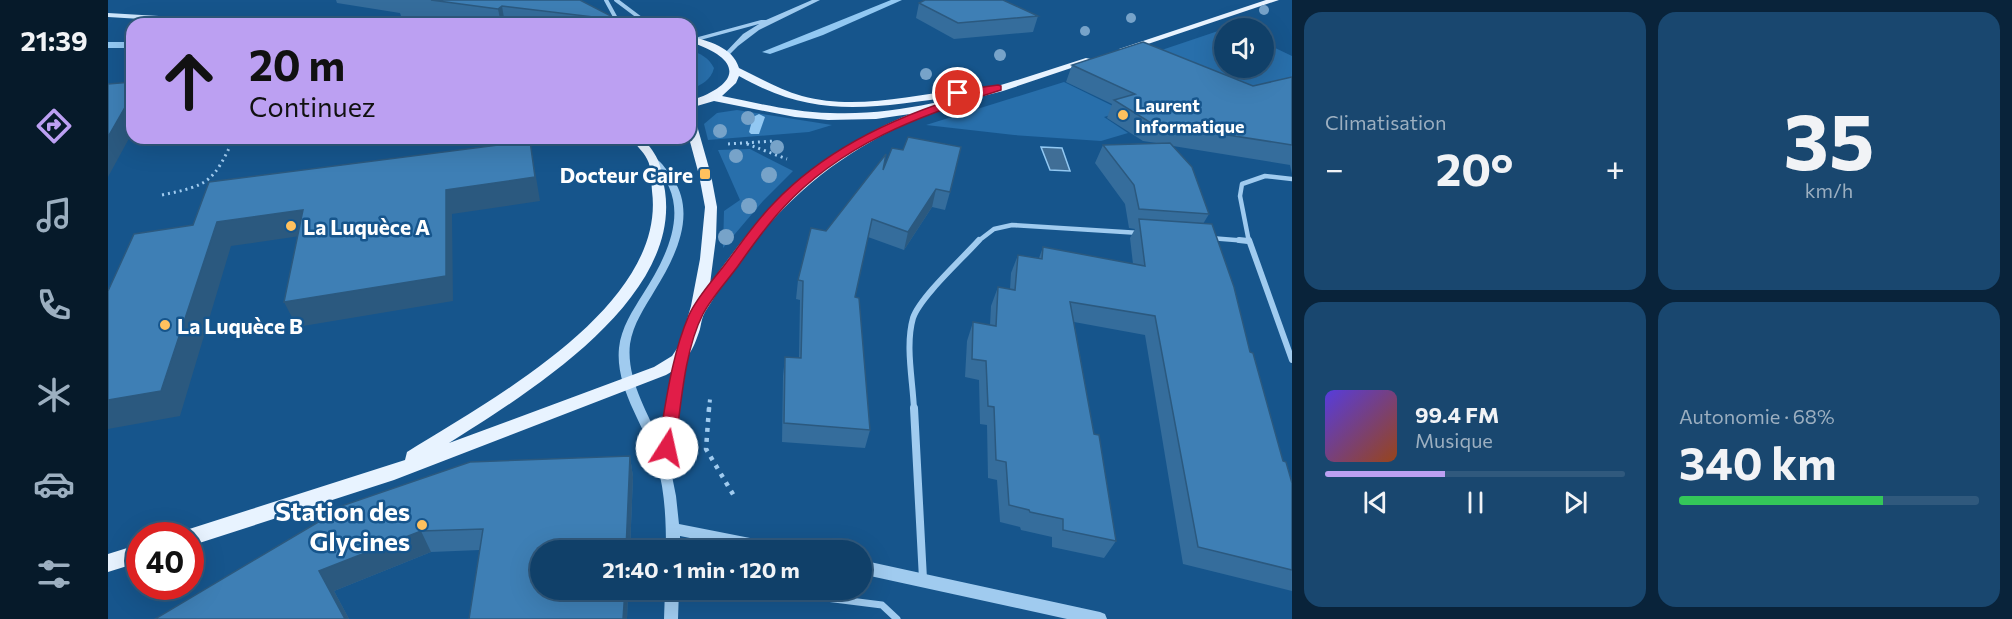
<!DOCTYPE html>
<html lang="fr">
<meta charset="utf-8">
<style>
:root{--surface:#104069;--page:#19476f;--text:#f1f3f6;--muted:#9cafc0;--line:#30597d;--accent:#bca0f2}
body{margin:0;font-family:Commissioner,sans-serif;background:var(--page);color:var(--text);height:100vh;display:flex;flex-direction:column;font-size:22px;white-space:nowrap}
*{box-sizing:border-box;margin:0}
p{font-size:20px;color:var(--muted)}
.icon{flex:none;width:33px;height:33px;fill:none;stroke:currentColor;stroke-width:2;stroke-linecap:round;stroke-linejoin:round}
.map{position:relative;flex:1;overflow:hidden}
.side{display:flex;flex-direction:column;gap:12px;padding:12px;background:#09233a;width:720px}
.side>*{flex:none}
.top-card{position:absolute;left:18px;top:18px;width:570px;height:126px;border-radius:18px;box-shadow:0 6px 24px #0002,0 0 0 2px var(--line);background:#bca0f2;color:#111;overflow:hidden}
.fabs{position:absolute;left:1106px;top:18px;display:grid;gap:12px}
.fabs a{display:grid;place-items:center;width:60px;height:60px;border-radius:50%;background:var(--surface);box-shadow:0 6px 24px #0002,0 0 0 2px var(--line);font-size:30px}
.speed{position:absolute;left:18px;top:522px;display:flex;gap:12px;font-size:30px;font-weight:700;text-align:center}
.speed>*{display:grid;place-content:center;width:78px;height:78px;border-radius:50%;background:var(--surface);box-shadow:0 6px 24px #0002,0 0 0 2px var(--line);line-height:1}
.speed .limit{border:9px solid #d22;background:#fff;color:#111}
.pin{position:absolute;display:grid;place-items:center;width:51px;height:51px;color:#fff;margin:-26px;border:3px solid #fff;border-radius:50%;box-shadow:0 2px 6px #0007}
.me{position:absolute;width:66px;margin:-33px;rotate:10deg;stroke-linejoin:round;filter:drop-shadow(0 0 4px #0008)}
.turn{display:flex;align-items:center;gap:21px;height:126px;padding:0 24px;font-size:27px}
.turn .icon{width:78px;height:78px;stroke-width:2.5}
.turn b{display:block;font-size:42px;line-height:51px}
.big{font-size:45px;font-weight:700;line-height:1.1}
.side .widget{flex:1;display:flex;flex-direction:column;justify-content:center;gap:9px;min-width:0;padding:0 21px;border-radius:18px;background:var(--page)}
.side .dial{align-items:center;gap:0}
.dial b{font-size:78px;line-height:1}
.song{display:flex;align-items:center;gap:18px}
.cover{width:72px;height:72px;border-radius:9px;background:linear-gradient(135deg,hsl(250 70% 55%),hsl(20 70% 35%))}
.played{height:6px;border-radius:3px;background:linear-gradient(90deg,var(--accent) 40%,var(--line) 40%)}
.keys{display:flex;justify-content:space-around;direction:ltr}
.heat{display:flex;justify-content:space-between;align-items:center;font-size:33px;direction:ltr}
.charge{height:9px;border-radius:4px;background:linear-gradient(90deg,#34c759 68%,var(--line) 0)}
.side .tiles{flex:1;display:grid;gap:12px;grid-template-columns:repeat(2,1fr)}
.trip{position:absolute;left:422px;top:540px;width:342px;height:60px;border-radius:30px;background:var(--surface);box-shadow:0 6px 24px #0002,0 0 0 2px var(--line);font-weight:700;line-height:60px;text-align:center}
main{display:flex;flex:1;min-height:0}
.tabs{display:flex;flex-direction:column;width:108px;justify-content:space-around;align-items:center;background:#061a2a;color:var(--muted)}
.tabs .icon{width:42px;height:42px}
.tabs .current{color:var(--accent)}
.tabs b{font-size:27px;color:var(--text)}
.map>svg:first-child{display:block}
.green{fill:#286fab}
.water{fill:#406e96;stroke:#92c8f2;stroke-width:1.5}
.lines{fill:none;stroke-linecap:round;stroke-linejoin:round}
.stream{fill:#92c8f2;fill-rule:evenodd}
.path-far2{stroke:#a0cbef;stroke-width:3;stroke-dasharray:2 4;stroke-linecap:butt}
.path-far1{stroke:#a0cbef;stroke-width:4;stroke-dasharray:3 4.5;stroke-linecap:butt}
.path{stroke:#a0cbef;stroke-width:4.5;stroke-dasharray:4 6;stroke-linecap:butt}
.pedestrian{stroke:#a0cbef;stroke-width:7}
.minor-far3{stroke:#a0cbef;stroke-width:4}
.minor-far2{stroke:#a0cbef;stroke-width:4.5}
.minor-far1{stroke:#a0cbef;stroke-width:6}
.minor{stroke:#a0cbef;stroke-width:8}
.tertiary{fill:#a0cbef;fill-rule:evenodd}
.secondary{fill:#cde5fb;fill-rule:evenodd}
.primary{fill:#e8f3ff;fill-rule:evenodd}
.tree{fill:#77a3c9}
.wall{fill:#356d9c}
.shaded-wall{fill:#2b597f}
.building{fill:#3e7fb5;stroke:#2b597f;stroke-width:1.5}
.route{fill:#e11d48;stroke:#92132f;stroke-width:1.5}
.poi-dot{fill:#ffc15e;stroke:#16558c;stroke-width:2}
.labels{text-anchor:middle;dominant-baseline:central;stroke-width:5;stroke-linejoin:round;paint-order:stroke}
.far-poi-label{font-size:18px;font-weight:bold;fill:#fff;stroke:#16558c;text-anchor:start}
.poi-label{font-size:21px;font-weight:bold;fill:#fff;stroke:#16558c;text-anchor:start}
.near-poi-label{font-size:26px;font-weight:bold;fill:#fff;stroke:#16558c;text-anchor:end}
</style>
<main>
<nav class="tabs">
<b>21:39</b>
<svg class="icon current" aria-label="directions" viewBox="0 0 24 24"><path d="M12 3l9 9-9 9-9-9zM9 14v-3h6M13 9l2 2-2 2"/></svg>
<svg class="icon" aria-label="music" viewBox="0 0 24 24"><path d="M9 18V5l10-2v13"/><circle cx="6" cy="18" r="3"/><circle cx="16" cy="16" r="3"/></svg>
<svg class="icon" aria-label="phone" viewBox="0 0 24 24"><path d="M5 4h4l2 5-3 2q2 4 5 5l2-3 5 2v4C11 20 4 13 5 4z"/></svg>
<svg class="icon" aria-label="climate" viewBox="0 0 24 24"><path d="M12 3v18M4 7l16 10M4 17L20 7"/></svg>
<svg class="icon" aria-label="car" viewBox="0 0 24 24"><path d="M5 17H2v-5l4-1 3-4h7l3 4 3 1v5h-3M9 17h6M6 11h13"/><circle cx="7" cy="17" r="2"/><circle cx="17" cy="17" r="2"/></svg>
<svg class="icon" aria-label="filters" viewBox="0 0 24 24"><path d="M4 7h16M4 17h16"/><circle cx="9" cy="7" r="2"/><circle cx="15" cy="17" r="2"/></svg>
</nav>
<div class="map">
<svg width="1184" height="619" viewBox="0 0 1184 619">
<rect width="100%" height="100%" fill="#16558c"/>
<g class="green">
<path d="M 1116,29 L 1116,68 L 1155,68 L 1155,42 L 1184,56 L 1184,123 L 1030,58 Z"/>
<path d="M 582,50 C 593,54 600,57 606,68 C 603,80 594,85 582,89 Z"/>
<path d="M 956,82 L 1005,106 L 1023,109 L 996,117 L 1020,133 L 993,141 L 906,135 L 818,125 Z"/>
<path d="M 629,110 L 724,125 L 701,132 L 600,140 L 596,124 L 609,113 Z"/>
<path d="M 642,149 L 685,171 L 655,201 L 615,248 L 616,211 L 632,200 L 610,150 Z"/>
</g>
<path class="water" d="M 933,147 L 954,148 L 962,171 L 942,170 Z"/>
<g class="lines">
<g class="stream">
<path d="M 783,0 L 794,0 L 715,35 L 662,54 L 654,52 Z"/>
<rect x="0" y="42" width="24" height="6"/>
<path d="M 651,114 L 657,117 L 651,134 L 643,134 L 641,132 L 645,117 Z"/>
</g>
<g class="path-far2">
<path d="M 620,144 L 666,141"/>
<path d="M 639,144 L 679,159"/>
<path d="M 54,195 C 102,185 105,182 126,138"/>
</g>
<path class="path-far1" d="M 601,410 L 602,399"/>
<path class="path" d="M 601,408 L 598,449 L 626,496"/>
<path class="pedestrian" d="M 654,590 L 774,605 L 789,619"/>
<g class="minor-far3">
<path d="M 498,0 L 511,24"/>
<path d="M 508,0 L 540,24"/>
</g>
<g class="minor-far2">
<path d="M 1102,238 L 1140,241"/>
<path d="M 869,242 L 886,229 L 904,225 L 1032,233"/>
<path d="M 1141,242 L 1132,196 L 1134,184 L 1157,176 L 1184,179"/>
</g>
<g class="minor-far1">
<path d="M 1131,240 L 1140,241"/>
<path d="M 1141,240 L 1184,360"/>
<path d="M 806,410 C 805,381 797,346 805,318 C 812,297 855,258 871,240"/>
</g>
<path class="minor" d="M 806,408 L 815,579"/>
<g class="tertiary">
<path d="M 704,0 L 712,0 L 651,30 L 630,46 L 621,55 L 616,54 L 635,34 L 651,24 L 585,42 L 582,40 L 583,39 L 653,20 L 658,20 Z"/>
<path d="M 547,158 C 554,162 560,172 565,179 C 589,214 567,258 547,290 C 537,307 525,324 522,344 C 518,379 540,413 553,444 L 568,356 L 570,353 L 578,353 L 580,356 L 562,466 L 568,496 L 571,524 L 672,544 L 677,545 L 679,550 L 642,550 L 572,536 L 572,550 L 558,550 C 558,521 557,491 549,464 C 537,426 507,389 511,348 C 513,328 525,310 535,294 C 554,264 577,223 561,187 C 557,177 549,170 543,161 Z"/>
<path d="M 753,560 L 992,612 L 997,614 L 999,619 L 959,619 L 753,574 Z"/>
<path d="M 557,590 L 571,590 L 570,619 L 556,619 Z"/>
</g>
<path class="secondary" d="M 0,13 L 152,22 L 156,24 L 115,24 L 0,17 Z"/>
<g class="primary">
<path d="M 1158,0 L 1171,0 L 1019,51 L 1011,49 Z"/>
<path d="M 582,36 C 600,41 625,47 631,68 C 652,78 672,90 694,96 C 745,110 801,96 851,90 L 856,93 L 851,96 C 766,107 710,121 631,76 L 628,83 L 614,96 C 649,103 685,112 722,113 C 810,117 895,84 978,58 L 987,60 L 895,91 L 808,113 L 813,116 L 811,118 C 712,160 653,221 597,312 C 594,317 593,324 592,329 C 585,351 578,364 558,375 L 286,480 L 82,546 L 82,536 L 73,536 L 75,531 L 297,460 L 299,452 C 382,400 559,306 544,191 C 543,181 544,168 539,159 C 535,151 528,145 522,138 L 534,138 C 552,157 553,166 557,191 C 573,300 420,393 341,443 L 546,367 L 564,356 L 572,344 L 583,306 L 592,259 L 597,207 L 591,175 L 581,138 L 582,119 L 588,122 L 603,175 L 609,207 L 608,238 L 602,284 C 660,202 708,154 802,114 L 768,119 L 720,120 L 687,117 L 606,101 L 582,108 L 582,101 C 634,84 635,59 582,42 Z"/>
<path d="M 32,544 L 32,562 L 0,572 L 0,554 Z"/>
</g>
</g>
<g class="tree">
<circle cx="1156" cy="10" r="5"/>
<circle cx="1023" cy="18" r="5"/>
<circle cx="977" cy="31" r="5"/>
<circle cx="892" cy="55" r="6"/>
<circle cx="818" cy="74" r="6"/>
<circle cx="640" cy="118" r="7"/>
<circle cx="612" cy="131" r="7"/>
<circle cx="669" cy="147" r="7"/>
<circle cx="628" cy="156" r="7"/>
<circle cx="661" cy="175" r="8"/>
<circle cx="641" cy="206" r="8"/>
<circle cx="618" cy="237" r="8"/>
</g>
<g class="wall">
<path d="M 228,0 L 472,0 L 503,16 L 504,24 L 352,24 L 293,16 L 292,13 L 229,3 Z"/>
<path d="M 811,3 L 930,16 L 925,32 L 846,39 L 808,18 Z"/>
<path d="M 964,65 L 1145,86 L 1184,77 L 1184,174 L 1182,165 L 1065,146 L 1101,214 L 1095,224 L 1142,352 L 1175,461 L 1184,483 L 1184,591 L 1075,564 L 1037,335 L 966,322 L 986,434 L 1008,541 L 996,558 L 944,547 L 944,537 L 913,530 L 912,527 L 892,522 L 889,480 L 880,478 L 879,425 L 872,424 L 871,380 L 857,377 L 859,341 L 865,322 L 882,325 L 883,306 L 890,287 L 902,289 L 903,273 L 910,255 L 931,258 L 935,247 L 1025,264 L 1022,238 L 1027,229 L 1021,228 L 1017,204 L 987,163 L 995,145 L 1048,143 L 1035,141 L 999,118 L 1004,104 L 958,82 Z"/>
<path d="M 775,169 L 842,192 L 837,210 L 824,207 L 796,250 L 760,237 L 747,298 L 762,430 L 757,448 L 674,442 L 675,376 L 677,357 L 691,358 L 692,300 L 688,299 L 690,280 L 718,231 Z"/>
<path d="M 522,456 L 525,477 L 522,550 L 432,550 L 432,590 L 520,590 L 519,619 L 361,619 L 372,550 L 323,552 L 226,591 L 241,619 L 47,619 L 217,518 L 216,512 L 362,462 Z"/>
</g>
<g class="shaded-wall">
<path d="M 394,6 L 397,24 L 393,24 L 390,9 Z"/>
<path d="M 24,95 L 24,133 L 0,177 L 0,137 Z"/>
<path d="M 422,141 L 432,201 L 344,214 L 345,301 L 189,327 L 176,302 L 338,190 Z"/>
<path d="M 828,189 L 824,207 L 796,250 L 800,232 Z"/>
<path d="M 195,210 L 206,234 L 123,246 L 72,416 L 0,429 L 0,400 L 109,222 Z"/>
<path d="M 522,456 L 525,477 L 522,550 L 518,550 Z"/>
<path d="M 313,531 L 323,552 L 226,591 L 241,619 L 237,619 L 211,571 Z"/>
<path d="M 517,590 L 520,590 L 519,619 L 515,619 Z"/>
</g>
<g class="building">
<path d="M 323,0 L 472,0 L 503,16 L 502,19 L 394,6 L 390,9 Z"/>
<path d="M 817,0 L 895,0 L 930,16 L 850,23 L 811,3 Z"/>
<path d="M 1035,42 L 1145,86 L 1184,77 L 1184,145 L 1043,123 L 1006,100 L 1027,94 L 964,65 Z"/>
<path d="M 24,82 L 24,95 L 0,137 L 0,84 Z"/>
<path d="M 800,137 L 853,147 L 842,192 L 828,189 L 800,232 L 764,219 L 747,297 L 751,298 L 762,430 L 676,423 L 677,357 L 693,358 L 695,281 L 690,280 L 703,228 L 718,231 L 778,154 L 775,170 L 784,148 L 795,150 Z"/>
<path d="M 422,141 L 427,177 L 338,190 L 338,276 L 176,302 L 195,210 L 109,222 L 53,391 L 0,400 L 0,291 L 26,234 L 85,225 L 101,182 Z"/>
<path d="M 1062,143 L 1084,167 L 1101,214 L 1031,209 L 1026,185 L 995,145 Z"/>
<path d="M 1031,219 L 1104,224 L 1126,287 L 1142,352 L 1145,353 L 1175,461 L 1178,462 L 1184,483 L 1184,570 L 1090,547 L 1047,316 L 962,302 L 986,434 L 991,435 L 1008,541 L 955,530 L 955,519 L 922,512 L 921,510 L 901,505 L 898,462 L 888,460 L 886,407 L 880,406 L 878,361 L 864,359 L 865,322 L 888,326 L 890,287 L 907,290 L 910,255 L 934,259 L 935,247 L 1037,266 Z"/>
<path d="M 522,456 L 518,550 L 432,550 L 432,590 L 517,590 L 515,619 L 361,619 L 375,529 L 313,531 L 211,571 L 237,619 L 47,619 L 217,518 L 216,512 L 362,462 Z"/>
</g>
<path class="route" d="M 890,85 L 893,86 L 893,90 C 813,115 733,144 675,208 C 658,226 644,246 630,266 C 619,281 604,297 595,314 C 576,351 573,406 567,448 L 564,452 L 559,454 L 553,452 L 550,448 C 558,403 563,357 581,315 C 589,297 606,279 618,263 C 634,242 648,221 666,203 C 718,148 788,116 859,95 L 846,95 L 846,91 Z"/>
<g class="poi-dot">
<circle cx="1015" cy="115" r="6"/>
<rect x="591" y="168" width="12" height="12" rx="3"/>
<circle cx="183" cy="226" r="6"/>
<circle cx="57" cy="325" r="6"/>
<circle cx="314" cy="525" r="6"/>
</g>
<g class="labels">
<g class="far-poi-label">
<text x="1027" y="105">Laurent<tspan x="1027" dy="21">Informatique</tspan></text>
</g>
<g class="poi-label">
<text x="585" y="174" text-anchor="end">Docteur Caire</text>
<text x="195" y="226">La Luquèce A</text>
<text x="69" y="325">La Luquèce B</text>
</g>
<g class="near-poi-label">
<text x="302" y="510">Station des<tspan x="302" dy="30">Glycines</tspan></text>
</g>
</g>
</svg>
<div class="fabs">
<a><svg class="icon" aria-label="sound" viewBox="0 0 24 24"><path d="M4 9h4l5-4v14l-5-4H4zM17 9q2 3 0 6"/></svg></a>
</div>
<div class="speed"><div class="limit">40</div></div>
<div class="pin" style="left:850px;top:93px;background:#d93025"><svg class="icon" aria-label="arrive" viewBox="0 0 24 24"><path d="M6 21V4h12l-3 4 3 4H6"/></svg></div>
<svg class="me" style="left:559px;top:448px" viewBox="-20 -20 40 40"><circle r="19" fill="#fff"/><path d="M0-13L10 11 0 6-10 11z" fill="#e11d48"/></svg>
<div class="trip">21:40 · 1 min · 120 m</div>
<div class="top-card">
<div class="turn"><svg class="icon" aria-label="ahead" viewBox="0 0 24 24"><path d="M12 20V5M6 11l6-6 6 6"/></svg><div><b>20 m</b>Continuez</div></div>
</div>
</div>
<section class="side">
<div class="tiles">
<div class="widget"><p>Climatisation</p>
<div class="heat"><a>−</a><b class="big">20°</b><a>+</a></div>
</div>
<div class="widget dial"><b>35</b><p>km/h</p></div>
<div class="widget">
<div class="song"><i class="cover"></i><div><b>99.4 FM</b><p>Musique</p></div></div>
<div class="played"></div>
<div class="keys"><svg class="icon" aria-label="previous" viewBox="0 0 24 24"><path d="M18 5L8 12l10 7zM5 5v14"/></svg><svg class="icon" aria-label="pause" viewBox="0 0 24 24"><path d="M8 5v14M16 5v14"/></svg><svg class="icon" aria-label="next" viewBox="0 0 24 24"><path d="M6 5l10 7-10 7zM19 5v14"/></svg></div>
</div>
<div class="widget"><p>Autonomie · 68%</p><b class="big">340 km</b><div class="charge"></div></div>
</div>
</section>
</main>
